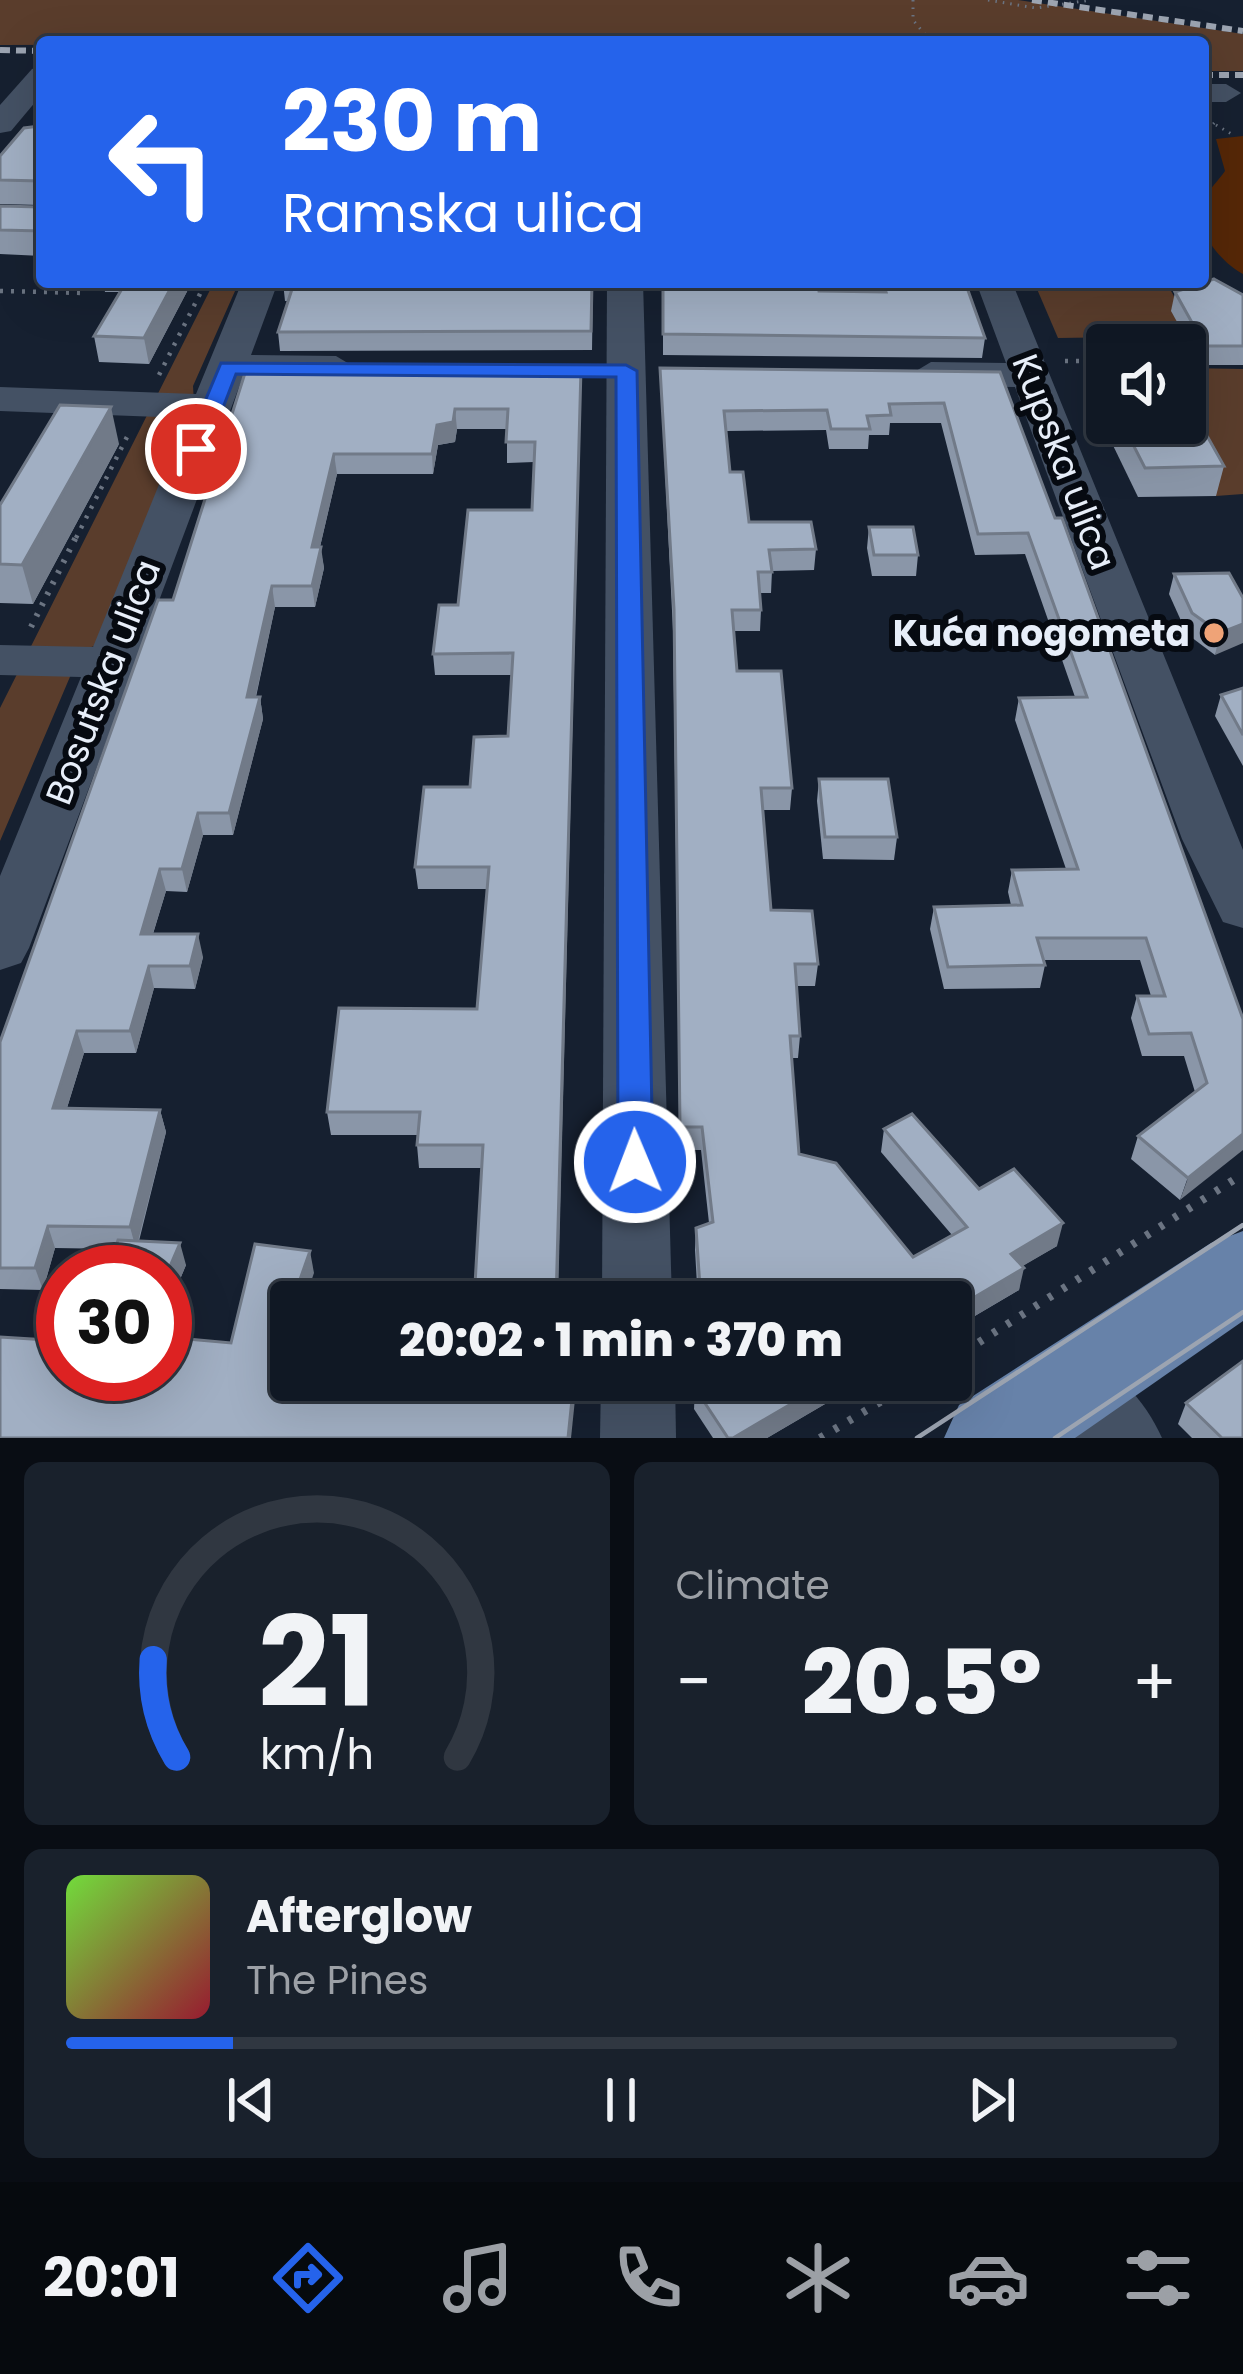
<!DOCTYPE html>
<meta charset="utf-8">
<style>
:root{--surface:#101824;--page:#19212c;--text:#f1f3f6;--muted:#9ca0a6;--line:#303741;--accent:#2563eb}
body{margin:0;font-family:Poppins,sans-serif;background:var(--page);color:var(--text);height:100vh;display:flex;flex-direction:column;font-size:45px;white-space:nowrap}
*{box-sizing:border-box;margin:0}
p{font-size:39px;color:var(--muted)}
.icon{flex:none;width:66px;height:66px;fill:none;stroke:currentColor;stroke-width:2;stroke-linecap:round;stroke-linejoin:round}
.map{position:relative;height:1438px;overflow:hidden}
.details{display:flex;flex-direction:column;gap:24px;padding:24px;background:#090d14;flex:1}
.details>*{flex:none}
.guide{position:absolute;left:36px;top:36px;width:1173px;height:252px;border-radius:12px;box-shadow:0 12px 48px #0002,0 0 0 3px var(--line);background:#2563eb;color:#fff;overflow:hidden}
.fabs{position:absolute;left:1086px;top:324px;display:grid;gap:24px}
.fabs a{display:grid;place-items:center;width:120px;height:120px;border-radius:12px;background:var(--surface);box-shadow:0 12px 48px #0002,0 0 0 3px var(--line);font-size:60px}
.speed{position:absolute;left:36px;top:1245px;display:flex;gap:24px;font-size:60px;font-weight:700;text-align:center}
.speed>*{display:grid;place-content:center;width:156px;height:156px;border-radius:50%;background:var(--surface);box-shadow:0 12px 48px #0002,0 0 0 3px var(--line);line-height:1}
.speed .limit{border:18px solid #d22;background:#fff;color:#111}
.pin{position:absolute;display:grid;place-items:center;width:102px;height:102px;color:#fff;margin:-51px;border:6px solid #fff;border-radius:50%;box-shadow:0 3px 12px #0007}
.me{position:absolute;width:132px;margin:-66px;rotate:359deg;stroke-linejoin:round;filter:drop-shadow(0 0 9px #0008)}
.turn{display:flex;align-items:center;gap:42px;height:252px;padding:0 48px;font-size:54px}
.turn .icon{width:156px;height:156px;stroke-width:2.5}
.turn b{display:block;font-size:84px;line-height:102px}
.big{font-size:90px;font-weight:800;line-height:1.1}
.details .tile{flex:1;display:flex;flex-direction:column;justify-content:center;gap:18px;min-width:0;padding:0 42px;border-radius:18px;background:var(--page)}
.details .dial{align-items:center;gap:0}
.dial svg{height:312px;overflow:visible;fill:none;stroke:var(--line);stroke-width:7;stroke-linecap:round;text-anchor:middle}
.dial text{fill:var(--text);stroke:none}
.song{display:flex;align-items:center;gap:36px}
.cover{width:144px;height:144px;border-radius:18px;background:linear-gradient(135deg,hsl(100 70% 55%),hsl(350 70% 35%))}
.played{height:12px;border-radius:6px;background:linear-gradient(90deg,var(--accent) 15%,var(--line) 15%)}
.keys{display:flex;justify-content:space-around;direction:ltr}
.heat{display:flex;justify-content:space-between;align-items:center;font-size:66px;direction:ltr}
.details .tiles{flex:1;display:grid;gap:24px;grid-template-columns:1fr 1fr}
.tile:last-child{grid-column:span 2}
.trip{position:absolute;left:270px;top:1281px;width:702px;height:120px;border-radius:12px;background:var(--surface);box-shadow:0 12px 48px #0002,0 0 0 3px var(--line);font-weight:800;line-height:120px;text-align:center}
.tab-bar{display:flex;height:192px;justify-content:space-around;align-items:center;background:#060a0e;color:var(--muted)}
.tab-bar .icon{width:84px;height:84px}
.tab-bar .on{color:var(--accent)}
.tab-bar b{font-size:54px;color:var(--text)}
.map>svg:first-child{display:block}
.green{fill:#5a3d2c}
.water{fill:#552707}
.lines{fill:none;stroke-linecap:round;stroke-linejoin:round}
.path-far3{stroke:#6b7482;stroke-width:3;stroke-dasharray:1.5 6;stroke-linecap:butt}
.path-far2{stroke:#6b7482;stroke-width:4.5;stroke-dasharray:3 8;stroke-linecap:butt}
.path-far1{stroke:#6b7482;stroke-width:6;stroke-dasharray:3 9;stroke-linecap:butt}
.path{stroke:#6b7482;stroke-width:8;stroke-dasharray:4.5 12;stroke-linecap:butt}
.minor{fill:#445164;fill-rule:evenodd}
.major{fill:#6782a9;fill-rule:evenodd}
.tram{stroke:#9ca4b1;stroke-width:4.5}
.rail{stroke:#9ca4b1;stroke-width:6;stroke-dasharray:10 6;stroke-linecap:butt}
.wall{fill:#8a96a8}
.shaded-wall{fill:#717a88}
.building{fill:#a1afc3;stroke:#717a88;stroke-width:3}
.route{fill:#2563eb;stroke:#184099;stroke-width:3}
.poi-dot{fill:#efa377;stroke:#060a11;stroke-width:4.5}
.labels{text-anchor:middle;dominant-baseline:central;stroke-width:12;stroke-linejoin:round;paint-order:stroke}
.street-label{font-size:36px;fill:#e7eef9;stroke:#060a11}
.poi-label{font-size:36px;font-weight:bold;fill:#e7eef9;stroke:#060a11;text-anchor:end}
</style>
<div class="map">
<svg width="1243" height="1438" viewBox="0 0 1243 1438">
<rect width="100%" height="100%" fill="#162030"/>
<g class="green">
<path d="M 0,0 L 1018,0 L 1243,34 L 1243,71 L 1203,71 L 1203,42 L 0,45 Z"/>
<path d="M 214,282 L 239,282 L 193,386 L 195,420 L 102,643 L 81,651 L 0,841 L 0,708 Z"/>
<path d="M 1034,282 L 1166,282 L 1196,336 L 1058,338 Z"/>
<path d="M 1185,368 L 1243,369 L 1243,494 L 1216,496 L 1173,423 L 1185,423 Z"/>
</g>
<path class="water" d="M 1243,136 L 1243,274 C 1221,262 1194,232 1203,203 C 1206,192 1219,180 1225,171 L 1216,139 Z"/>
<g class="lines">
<g class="path-far3">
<path d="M 913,0 L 913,20 L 931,42"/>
<path d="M 988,0 L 1036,8 L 1091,0"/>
<path d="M 1216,125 L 1235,136"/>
<path d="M 1203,135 L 1217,120"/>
</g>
<g class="path-far2">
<path d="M 0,291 L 84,293"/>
<path d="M 1120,345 L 1184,340"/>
<path d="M 1065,361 L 1107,361"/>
<path d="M 1185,368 L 1197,368"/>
<path d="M 159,375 L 206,282"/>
<path d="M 76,538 L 128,435"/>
</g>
<path class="path-far1" d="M 31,627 L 77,535"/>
<g class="path">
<path d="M 951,1360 L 1243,1174"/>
<path d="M 820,1438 L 917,1380"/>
</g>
<g class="minor">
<path d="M 42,66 L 42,94 L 11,131 L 0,133 L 0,105 L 32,69 Z"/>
<path d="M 1203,84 L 1226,84 L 1241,93 L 1226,102 L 1203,102 Z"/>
<path d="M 242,282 L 278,282 L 251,355 L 336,356 L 356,368 L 336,380 L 242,379 L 29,948 L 21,963 L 0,970 L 0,876 L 81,677 L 0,675 L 0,645 L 93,647 L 186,418 L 0,411 L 0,387 L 196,394 Z"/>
<path d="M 607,282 L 643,282 L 672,1302 L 602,1302 Z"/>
<path d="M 976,282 L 1012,282 L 1243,850 L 1243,928 L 1223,922 L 1182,839 L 1015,387 L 931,386 L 911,374 L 931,362 L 1006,363 Z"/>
<path d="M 1074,1350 C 1113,1365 1145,1400 1162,1438 L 1075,1438 L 1048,1408 L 1037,1384 L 1048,1360 Z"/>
<path d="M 601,1380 L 675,1380 L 676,1438 L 600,1438 Z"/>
</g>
<path class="major" d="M 1243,1231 L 1243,1321 L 1075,1438 L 944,1438 L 959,1405 L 1211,1243 Z"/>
<g class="tram">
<path d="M 917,1438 L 1243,1225"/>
<path d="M 1055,1438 L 1243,1312"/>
</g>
<g class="rail">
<path d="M 1032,0 L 1243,31"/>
<path d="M 0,50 L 42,51"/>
<path d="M 1203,75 L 1243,75"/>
</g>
</g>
<g class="wall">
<path d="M 42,106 L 42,256 L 0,254 L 0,206 L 40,207 L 40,205 L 0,204 L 0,156 L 40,126 Z"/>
<path d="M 103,282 L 192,282 L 149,364 L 99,362 L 94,336 L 120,292 L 105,292 Z"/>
<path d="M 283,282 L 593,282 L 592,350 L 280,351 L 278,332 L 288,301 L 285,301 Z"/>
<path d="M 663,282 L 819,291 L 884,292 L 884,282 L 965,282 L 985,338 L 982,358 L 663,355 Z"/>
<path d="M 1175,292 L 1243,295 L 1243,365 L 1201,365 L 1171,311 Z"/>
<path d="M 581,368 L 482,1168 L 419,1168 L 417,1145 L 418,1135 L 331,1135 L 327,1112 L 477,1009 L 487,889 L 418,889 L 415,867 L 470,787 L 508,736 L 512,675 L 435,675 L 433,654 L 458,605 L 532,510 L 534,462 L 507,463 L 507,429 L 457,429 L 455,442 L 438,445 L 433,474 L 337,474 L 320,547 L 324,568 L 315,607 L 275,607 L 256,697 L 260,697 L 263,719 L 233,835 L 203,835 L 187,892 L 166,891 L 153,934 L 203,957 L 195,989 L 154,988 L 136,1053 L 84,1053 L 67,1108 L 160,1110 L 166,1132 L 139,1241 L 186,1265 L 165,1315 L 165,1272 L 115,1249 L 55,1248 L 43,1290 L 0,1289 L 0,1042 L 173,600 L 245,373 Z"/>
<path d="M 660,368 L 1000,372 L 1243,1019 L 1180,1200 L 1131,1159 L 1138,1136 L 1195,1092 L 1184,1056 L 1142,1056 L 1131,1018 L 1137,996 L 1151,996 L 1140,960 L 1043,960 L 1045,965 L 1040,988 L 944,989 L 930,929 L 934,907 L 1011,905 L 1008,892 L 1012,870 L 1066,869 L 1015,720 L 1019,698 L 1075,697 L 1025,554 L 975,555 L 941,423 L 890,423 L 889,435 L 869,435 L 868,449 L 829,449 L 826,430 L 726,431 L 730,472 L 749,522 L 816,549 L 814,570 L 772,571 L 771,593 L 760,593 L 761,610 L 760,631 L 734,631 L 737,671 L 792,788 L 790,810 L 762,810 L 771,910 L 818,964 L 815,986 L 796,986 L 800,1036 L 798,1058 L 791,1058 L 799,1154 L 913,1257 L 952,1235 L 881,1152 L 884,1129 L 979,1189 L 1057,1246 L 1022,1266 L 1019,1290 L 951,1330 L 951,1302 L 698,1302 L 695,1250 L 696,1228 L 709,1223 L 701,1150 L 680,1150 L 673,631 Z"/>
<path d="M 1109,423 L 1185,423 L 1224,466 L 1216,496 L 1138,497 L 1107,433 Z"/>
<path d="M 119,444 L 33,604 L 0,603 L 0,505 Z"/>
<path d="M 869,527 L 918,555 L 916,576 L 872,576 L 867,548 Z"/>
<path d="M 1174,574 L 1241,597 L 1215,655 L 1187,634 L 1169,594 Z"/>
<path d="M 1243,688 L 1243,766 L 1215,716 L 1221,695 Z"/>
<path d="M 819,779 L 897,837 L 894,860 L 823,859 L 817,801 Z"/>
<path d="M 708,1380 L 866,1380 L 767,1438 L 713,1438 L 694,1409 L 695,1388 Z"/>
<path d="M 1186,1403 L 1243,1438 L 1192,1438 L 1178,1424 Z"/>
</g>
<g class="shaded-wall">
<path d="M 174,282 L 192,282 L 149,364 L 144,338 Z"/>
<path d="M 581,387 L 558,1302 L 556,1302 Z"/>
<path d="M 111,407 L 119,444 L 33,604 L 22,565 Z"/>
<path d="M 455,409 L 457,429 L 455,442 L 438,445 L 433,474 L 432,454 L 437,425 Z"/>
<path d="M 334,454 L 337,474 L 315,568 L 312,547 Z"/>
<path d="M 321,547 L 324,568 L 315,607 L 312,586 Z"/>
<path d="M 272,586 L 275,607 L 251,718 L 247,697 Z"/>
<path d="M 1243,624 L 1243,643 L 1215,655 L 1220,633 Z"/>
<path d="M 260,697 L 263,719 L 233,835 L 229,813 Z"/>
<path d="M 198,813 L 203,835 L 187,892 L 182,869 Z"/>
<path d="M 160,869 L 166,891 L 146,956 L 141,934 Z"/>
<path d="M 198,934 L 203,957 L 195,989 L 190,966 Z"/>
<path d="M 149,966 L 154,988 L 136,1053 L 130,1031 Z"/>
<path d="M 77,1031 L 84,1053 L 60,1130 L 53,1108 Z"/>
<path d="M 160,1110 L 166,1132 L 136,1249 L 130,1227 Z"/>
<path d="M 1243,1134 L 1243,1150 L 1180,1200 L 1188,1178 Z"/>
<path d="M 1063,1223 L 1057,1246 L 1006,1276 L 1011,1254 Z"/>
<path d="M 48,1226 L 55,1248 L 43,1290 L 35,1268 Z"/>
<path d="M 180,1243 L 186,1265 L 165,1315 L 165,1278 Z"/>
<path d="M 310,1251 L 314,1273 L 304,1302 L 292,1302 Z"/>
<path d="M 1024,1268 L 1019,1290 L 951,1330 L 951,1311 Z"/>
<path d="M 721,1292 L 720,1302 L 703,1302 Z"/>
<path d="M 291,1304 L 291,1339 L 281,1367 L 277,1345 Z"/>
<path d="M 574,1380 L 577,1380 L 571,1438 L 568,1438 Z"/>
<path d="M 832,1380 L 866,1380 L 767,1438 L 733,1438 Z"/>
</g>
<g class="building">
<path d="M 42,106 L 42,231 L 0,230 L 0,206 L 40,207 L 40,181 L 0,180 L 0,156 L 24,128 L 40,126 Z"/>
<path d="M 1214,279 L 1243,295 L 1243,346 L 1205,346 L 1175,292 Z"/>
<path d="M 126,282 L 174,282 L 144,338 L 94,336 Z"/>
<path d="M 592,282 L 591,331 L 278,332 L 294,283 L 283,282 Z"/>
<path d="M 663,282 L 818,283 L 819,291 L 886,292 L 884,286 L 893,286 L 892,282 L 965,282 L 985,338 L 663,334 Z"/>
<path d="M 266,364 L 581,368 L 556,1302 L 474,1302 L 483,1145 L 417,1145 L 420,1112 L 327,1112 L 339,1008 L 477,1009 L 489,867 L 415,867 L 424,787 L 470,787 L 474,737 L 508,736 L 513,653 L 433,654 L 439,605 L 458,605 L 468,510 L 532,510 L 535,442 L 506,442 L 508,409 L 455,409 L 453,422 L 437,425 L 432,454 L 334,454 L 312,547 L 321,547 L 312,586 L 272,586 L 247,697 L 260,697 L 229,813 L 198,813 L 182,869 L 160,869 L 141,934 L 198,934 L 190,966 L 149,966 L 130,1031 L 77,1031 L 53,1108 L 160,1110 L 130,1227 L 48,1226 L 35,1268 L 0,1268 L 0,1042 L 158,600 L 173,600 L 245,373 L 263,373 Z"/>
<path d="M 660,368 L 1000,372 L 1055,518 L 1062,518 L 1243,1019 L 1243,1134 L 1188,1178 L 1138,1136 L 1207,1083 L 1191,1033 L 1149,1034 L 1137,996 L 1165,996 L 1146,938 L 1037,938 L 1045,965 L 948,967 L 934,907 L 1022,905 L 1012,870 L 1078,869 L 1019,698 L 1087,697 L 1028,533 L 978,534 L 944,403 L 889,404 L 891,415 L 867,416 L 870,429 L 831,429 L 827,410 L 724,411 L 730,472 L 743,472 L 749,522 L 811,522 L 816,549 L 769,550 L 772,572 L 758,572 L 761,610 L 732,610 L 737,671 L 781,671 L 792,788 L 761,788 L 771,910 L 812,911 L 818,964 L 795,964 L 800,1036 L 790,1036 L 799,1154 L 836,1163 L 913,1257 L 967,1227 L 884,1129 L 912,1114 L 979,1189 L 1014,1169 L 1063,1223 L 1011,1254 L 1024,1268 L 951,1311 L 951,1302 L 728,1302 L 721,1292 L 701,1302 L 696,1228 L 713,1222 L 702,1127 L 680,1127 L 674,609 Z"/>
<path d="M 1185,402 L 1188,402 L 1224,466 L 1145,468 L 1122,423 L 1185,423 Z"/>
<path d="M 60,405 L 111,407 L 22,565 L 0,564 L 0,505 Z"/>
<path d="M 869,527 L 913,527 L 918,555 L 874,555 Z"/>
<path d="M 1229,573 L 1243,598 L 1243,624 L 1220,633 L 1192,613 L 1174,574 Z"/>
<path d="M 1243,688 L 1243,735 L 1221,695 Z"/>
<path d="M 819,779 L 888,779 L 897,837 L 825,837 Z"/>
<path d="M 118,1240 L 180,1243 L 165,1278 L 165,1272 L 107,1272 Z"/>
<path d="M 255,1244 L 310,1251 L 277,1345 L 291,1346 L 291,1380 L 574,1380 L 568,1438 L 0,1438 L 0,1337 L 63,1341 L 63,1374 L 165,1374 L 165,1337 L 231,1343 Z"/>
<path d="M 1243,1361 L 1243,1438 L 1222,1438 L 1186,1403 Z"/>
<path d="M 708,1380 L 832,1380 L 733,1438 L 728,1438 L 695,1388 Z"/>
</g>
<path class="route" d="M 221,363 L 626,365 L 637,371 L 653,1162 L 648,1173 L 635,1177 L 623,1173 L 618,1162 L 616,377 L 236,374 L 207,449 L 188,454 L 185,449 Z"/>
<circle class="poi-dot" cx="1214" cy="633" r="12"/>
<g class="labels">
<g class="street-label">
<text transform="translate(1064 462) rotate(69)">Kupska ulica</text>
<text transform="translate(103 682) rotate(-69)">Bosutska ulica</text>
</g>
<g class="poi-label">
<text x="1190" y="633">Kuća nogometa</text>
</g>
</g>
</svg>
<div class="fabs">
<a><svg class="icon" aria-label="sound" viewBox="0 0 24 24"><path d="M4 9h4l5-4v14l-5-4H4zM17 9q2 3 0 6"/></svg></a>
</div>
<div class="speed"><div class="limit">30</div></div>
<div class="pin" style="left:196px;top:449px;background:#d93025"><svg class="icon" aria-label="arrive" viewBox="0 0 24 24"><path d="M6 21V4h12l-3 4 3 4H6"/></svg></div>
<svg class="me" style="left:635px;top:1162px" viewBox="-20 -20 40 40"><circle r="17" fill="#2563eb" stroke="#fff" stroke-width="3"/><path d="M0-11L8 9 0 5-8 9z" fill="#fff"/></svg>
<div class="trip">20:02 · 1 min · 370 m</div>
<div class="guide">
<div class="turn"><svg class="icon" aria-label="left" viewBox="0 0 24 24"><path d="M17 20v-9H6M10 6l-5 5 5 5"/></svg><div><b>230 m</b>Ramska ulica</div></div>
</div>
</div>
<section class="details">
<div class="tiles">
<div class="tile dial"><svg viewBox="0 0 100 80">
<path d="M14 69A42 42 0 1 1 86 69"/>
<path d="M14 69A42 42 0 0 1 8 44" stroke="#2563eb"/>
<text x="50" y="56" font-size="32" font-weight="700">21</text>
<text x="50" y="72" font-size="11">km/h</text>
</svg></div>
<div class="tile"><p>Climate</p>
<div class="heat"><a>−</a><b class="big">20.5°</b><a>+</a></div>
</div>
<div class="tile">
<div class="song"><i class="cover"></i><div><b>Afterglow</b><p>The Pines</p></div></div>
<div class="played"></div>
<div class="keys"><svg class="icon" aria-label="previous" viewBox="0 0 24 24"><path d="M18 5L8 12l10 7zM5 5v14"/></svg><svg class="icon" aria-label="pause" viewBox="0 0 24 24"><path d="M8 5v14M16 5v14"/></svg><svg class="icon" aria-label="next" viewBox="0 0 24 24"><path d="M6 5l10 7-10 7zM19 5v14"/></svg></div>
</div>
</div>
</section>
<nav class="tab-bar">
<b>20:01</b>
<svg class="icon on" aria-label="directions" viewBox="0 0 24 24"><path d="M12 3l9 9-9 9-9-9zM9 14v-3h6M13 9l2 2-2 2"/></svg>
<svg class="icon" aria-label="music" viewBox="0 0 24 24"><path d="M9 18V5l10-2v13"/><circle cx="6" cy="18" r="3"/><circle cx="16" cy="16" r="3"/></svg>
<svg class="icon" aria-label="phone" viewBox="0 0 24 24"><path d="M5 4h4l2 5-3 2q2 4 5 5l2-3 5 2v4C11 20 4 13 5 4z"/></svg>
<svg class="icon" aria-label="climate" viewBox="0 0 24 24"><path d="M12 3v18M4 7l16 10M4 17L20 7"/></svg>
<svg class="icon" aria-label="car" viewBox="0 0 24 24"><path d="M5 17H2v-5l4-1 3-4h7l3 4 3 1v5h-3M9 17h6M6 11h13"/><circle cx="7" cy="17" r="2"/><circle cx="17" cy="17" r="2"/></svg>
<svg class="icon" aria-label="filters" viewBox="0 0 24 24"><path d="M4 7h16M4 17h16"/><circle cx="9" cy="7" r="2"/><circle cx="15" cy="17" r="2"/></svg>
</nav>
